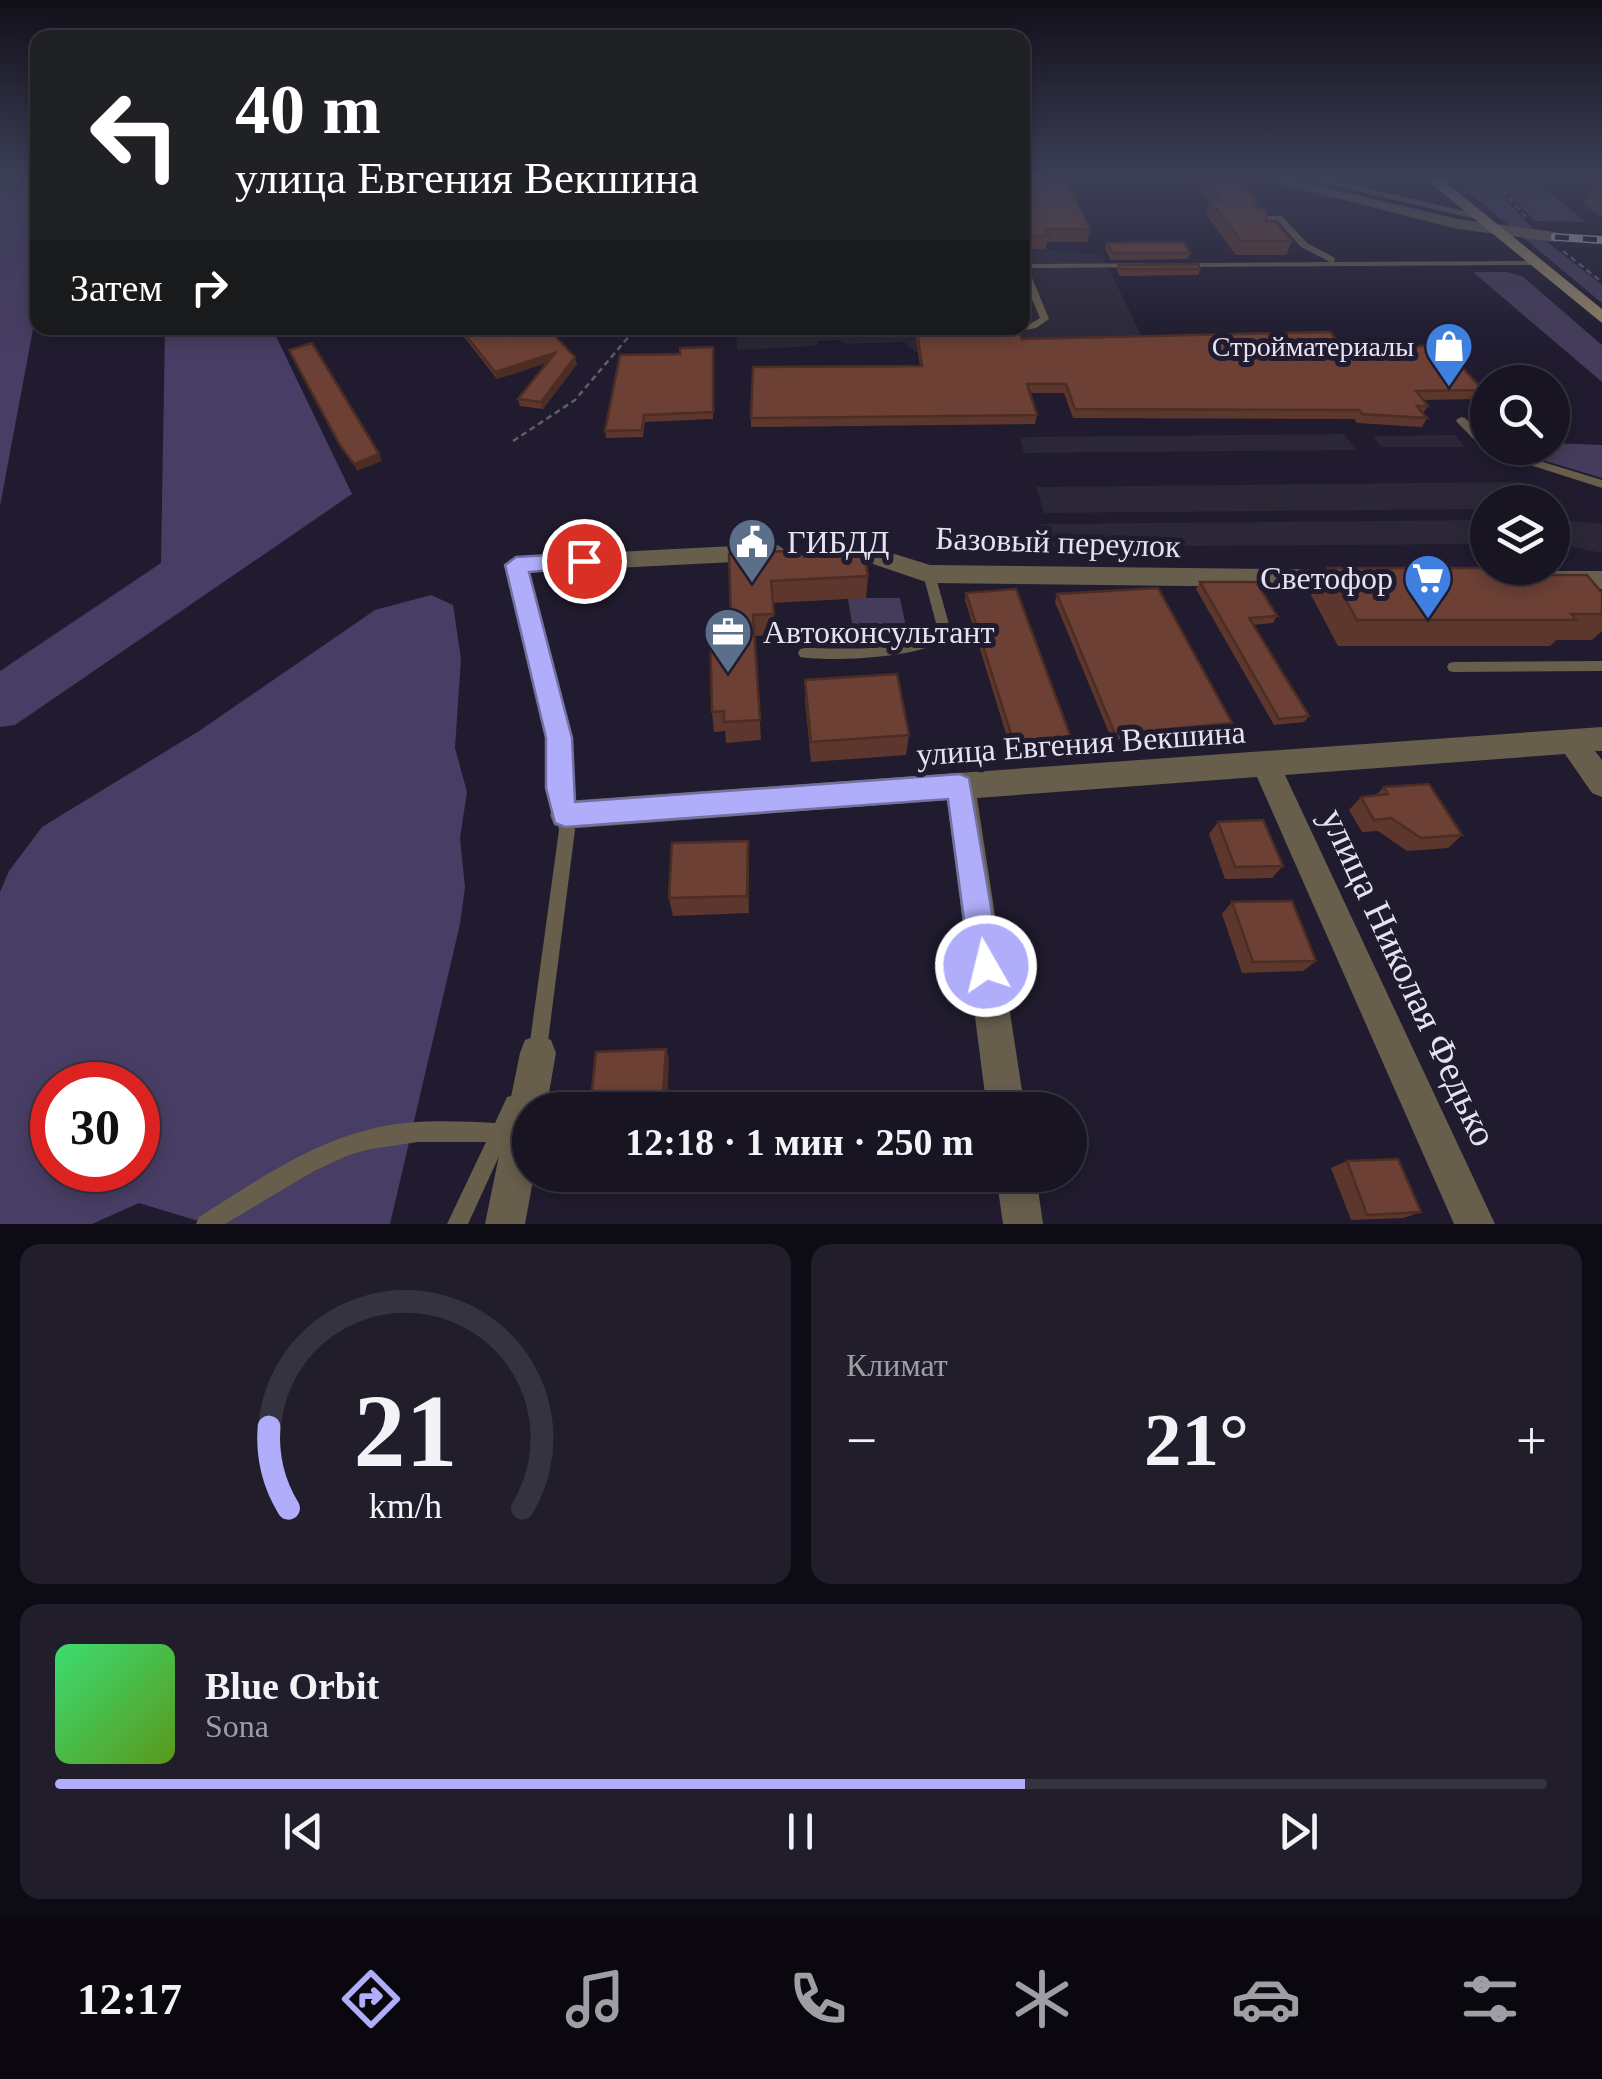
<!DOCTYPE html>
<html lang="ru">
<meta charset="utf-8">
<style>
:root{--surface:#181422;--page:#211d2a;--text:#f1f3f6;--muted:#9f9ea5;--line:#363340;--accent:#b0aefa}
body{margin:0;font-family:Georgia,serif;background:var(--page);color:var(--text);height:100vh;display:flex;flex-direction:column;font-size:38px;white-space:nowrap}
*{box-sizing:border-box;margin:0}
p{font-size:32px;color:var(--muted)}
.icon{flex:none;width:55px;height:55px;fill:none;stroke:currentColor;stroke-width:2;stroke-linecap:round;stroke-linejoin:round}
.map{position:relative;height:1224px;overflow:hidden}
.drawer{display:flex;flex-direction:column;gap:20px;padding:20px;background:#0d0b13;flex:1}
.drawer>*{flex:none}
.top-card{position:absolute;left:30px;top:30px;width:1000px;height:305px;border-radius:20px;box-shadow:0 5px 15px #0003,0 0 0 2px var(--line);background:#202124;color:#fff;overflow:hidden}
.tools{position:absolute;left:1470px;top:365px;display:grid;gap:20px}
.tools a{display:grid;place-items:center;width:100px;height:100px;border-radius:50%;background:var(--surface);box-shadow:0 5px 15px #0003,0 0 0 2px var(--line);font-size:50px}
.speed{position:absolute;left:30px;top:1062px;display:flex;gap:20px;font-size:50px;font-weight:700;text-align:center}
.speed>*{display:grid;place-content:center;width:130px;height:130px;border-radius:50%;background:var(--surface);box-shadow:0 5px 15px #0003,0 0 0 2px var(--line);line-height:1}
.speed .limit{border:15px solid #d22;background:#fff;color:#111}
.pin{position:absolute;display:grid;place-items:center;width:85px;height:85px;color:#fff;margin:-42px;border:5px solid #fff;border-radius:50%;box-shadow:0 2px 10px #0007}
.me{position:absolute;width:110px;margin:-55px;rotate:352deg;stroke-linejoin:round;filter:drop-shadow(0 0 8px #0008)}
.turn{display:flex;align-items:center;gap:35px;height:210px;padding:0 40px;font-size:45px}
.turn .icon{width:130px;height:130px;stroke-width:2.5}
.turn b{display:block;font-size:70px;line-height:85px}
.then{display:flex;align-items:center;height:95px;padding:0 40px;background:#0003;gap:20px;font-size:38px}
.big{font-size:75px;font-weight:800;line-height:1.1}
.drawer .tile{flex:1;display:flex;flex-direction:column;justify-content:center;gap:15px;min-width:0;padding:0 35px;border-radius:20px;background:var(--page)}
.drawer .dial{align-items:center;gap:0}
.dial svg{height:260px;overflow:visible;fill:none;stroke:var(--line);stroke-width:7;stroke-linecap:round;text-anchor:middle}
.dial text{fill:var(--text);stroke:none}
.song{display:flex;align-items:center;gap:30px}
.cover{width:120px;height:120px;border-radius:15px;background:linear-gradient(135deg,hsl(140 70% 55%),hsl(90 70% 35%))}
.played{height:10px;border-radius:5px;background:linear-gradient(90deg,var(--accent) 65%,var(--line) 65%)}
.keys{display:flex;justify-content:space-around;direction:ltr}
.heat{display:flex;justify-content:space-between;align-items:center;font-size:55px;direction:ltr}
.drawer .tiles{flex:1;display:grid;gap:20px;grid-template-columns:1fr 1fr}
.tile:last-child{grid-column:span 2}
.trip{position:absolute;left:512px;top:1092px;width:575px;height:100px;border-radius:50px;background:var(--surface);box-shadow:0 5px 15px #0003,0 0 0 2px var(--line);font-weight:800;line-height:100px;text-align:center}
.tabs{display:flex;height:160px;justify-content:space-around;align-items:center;background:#0a080e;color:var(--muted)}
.tabs .icon{width:70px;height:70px}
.tabs .current{color:var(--accent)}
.tabs b{font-size:45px;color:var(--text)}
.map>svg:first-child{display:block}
.industrial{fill:#2b2736}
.green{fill:#443c5a}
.forest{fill:#483d64;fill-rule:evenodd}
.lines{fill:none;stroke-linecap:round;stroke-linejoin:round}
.path{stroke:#615c6d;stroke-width:2.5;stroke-dasharray:6 4;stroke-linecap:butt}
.service{fill:#675e4c;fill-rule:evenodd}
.pedestrian{fill:#675e4c;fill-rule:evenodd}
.minor{fill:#675e4c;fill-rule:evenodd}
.secondary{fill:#908265;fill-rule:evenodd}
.rail-casing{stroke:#aca8b7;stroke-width:8}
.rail{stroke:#201b2e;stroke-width:5;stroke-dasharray:14;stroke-linecap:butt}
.wall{fill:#5d372d}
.shaded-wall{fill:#4c2d24}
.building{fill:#6c4034;stroke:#4c2d24;stroke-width:2.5}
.route{fill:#b0aefa;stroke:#7271a2;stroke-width:2.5}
.labels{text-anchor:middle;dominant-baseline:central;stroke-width:10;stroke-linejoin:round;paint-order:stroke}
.far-poi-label{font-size:28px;fill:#e6e3f0;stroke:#201b2e;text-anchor:end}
.poi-label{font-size:32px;fill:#e6e3f0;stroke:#201b2e;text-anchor:start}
.street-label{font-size:32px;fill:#e6e3f0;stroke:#201b2e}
.near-street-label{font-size:38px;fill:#e6e3f0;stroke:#201b2e}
</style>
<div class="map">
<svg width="1602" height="1224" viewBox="0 0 1602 1224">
<rect width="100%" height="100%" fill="#201b2e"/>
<g class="industrial">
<path d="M 1043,242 L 1046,249 L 1102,255 L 1146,345 L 915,352 L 904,342 L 845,344 L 841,340 L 818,341 L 817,346 L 737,350 L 736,328 L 1022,328 L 1023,243 Z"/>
<path d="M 1344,434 L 1356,450 L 1024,453 L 1020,437 Z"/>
<path d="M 1455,435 L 1465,447 L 1381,447 L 1373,436 Z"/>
<path d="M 1523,482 L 1541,502 L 1488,502 L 1487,509 L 1044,513 L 1036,487 Z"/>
<path d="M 1553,519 L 1602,524 L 1602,553 L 1553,543 Z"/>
<path d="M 1487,520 L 1487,544 L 1046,547 L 1039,524 Z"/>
</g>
<g class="green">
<path d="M 1463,177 L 1485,178 L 1542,238 L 1602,285 L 1602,303 L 1458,183 Z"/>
<path d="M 1493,178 L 1538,183 L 1586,222 L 1535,221 Z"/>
<path d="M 1473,272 L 1508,272 L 1523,277 L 1602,345 L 1602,382 Z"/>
<path d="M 1553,443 L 1602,445 L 1602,478 L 1529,456 L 1519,448 L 1552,448 Z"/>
<path d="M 857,598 L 900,598 L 908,636 L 906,643 L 856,647 L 848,599 Z"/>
</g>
<g class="forest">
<path d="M 0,176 L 37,176 L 37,308 L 0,506 Z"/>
<path d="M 165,328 L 272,328 L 352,494 L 15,725 L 0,727 L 0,671 L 161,563 Z"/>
<path d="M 431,595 L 453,605 L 461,659 L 455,748 L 467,792 L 460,838 L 465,887 L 460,924 L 390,1224 L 208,1224 L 139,1203 L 92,1224 L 0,1224 L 0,892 L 9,871 L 42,827 L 199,731 L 375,610 ZM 52,1085 L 138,1085 L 138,1170 L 52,1170 Z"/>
</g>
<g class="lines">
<g class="path">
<path d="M 1488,176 L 1526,217"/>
<path d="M 1563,251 L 1602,282"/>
<path d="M 513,441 L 575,400 L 636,328"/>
</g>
<g class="service">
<path d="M 1253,216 L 1282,216 L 1307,243 L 1335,258 L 1334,262 L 1539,261 L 1543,263 L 1539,265 L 1028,268 L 1049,319 L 1036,328 L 1004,334 L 1000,331 L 1009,328 L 1022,328 L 1022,325 L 1030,324 L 1040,318 L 1022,275 L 1022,264 L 1330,262 L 1301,247 L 1277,220 L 1256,220 L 1252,218 Z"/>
<path d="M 934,329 L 937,330 L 937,334 L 884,336 L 880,333 L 884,330 Z"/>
<path d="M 1461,417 L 1465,418 L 1488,441 L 1488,448 L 1497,448 L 1602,480 L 1602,488 L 1484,450 L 1457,422 L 1456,420 Z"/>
<path d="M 516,561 L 522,565 L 566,738 L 566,788 L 575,830 L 547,1049 L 544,1055 L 538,1058 L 532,1055 L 529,1049 L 559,830 L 552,788 L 552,738 L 510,565 Z"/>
<path d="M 929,570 L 935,574 L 950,628 C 949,631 943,639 941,641 C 918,658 829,662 800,657 L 798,653 L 800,649 L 805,648 C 839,648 914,654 937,627 L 923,574 Z"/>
<path d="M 1602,661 L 1602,671 L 1454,672 L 1449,671 L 1447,667 L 1449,663 L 1454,662 Z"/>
<path d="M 514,1095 L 521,1097 L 523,1104 L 468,1224 L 447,1224 L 486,1142 L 418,1142 L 370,1149 L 349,1155 L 314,1171 L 225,1224 L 196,1224 L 199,1217 C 253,1183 308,1144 371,1129 C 412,1119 454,1121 495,1123 L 507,1097 Z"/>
</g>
<path class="pedestrian" d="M 1293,176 L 1314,176 L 1486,216 L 1480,220 Z"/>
<g class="minor">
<path d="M 1249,176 L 1275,176 L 1458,219 L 1555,232 L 1563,237 L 1555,242 L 1458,229 Z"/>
<path d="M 831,541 L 872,547 L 930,565 L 1352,570 L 1364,579 L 1352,588 L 929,583 L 870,563 L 823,555 L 819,549 L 823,543 Z"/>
<path d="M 776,544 L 788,552 L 776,560 L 516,573 L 504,565 L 516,557 Z"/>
<path d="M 1557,571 L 1602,571 L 1602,589 L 1548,586 L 1545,580 L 1548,574 Z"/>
<path d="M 1602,727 L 1602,751 L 1595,751 L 1602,760 L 1602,797 L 1592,793 L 1565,754 L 1285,775 L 1495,1224 L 1454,1224 L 1257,777 L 977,798 L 1025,1110 L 987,1110 L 947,800 L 565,829 L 554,825 L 550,815 L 554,805 L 565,801 Z"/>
<path d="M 538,1035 L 551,1040 L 556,1053 L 546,1110 L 530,1110 L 530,1175 L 534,1175 L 525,1224 L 485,1224 L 520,1053 L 525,1040 Z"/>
<path d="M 996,1175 L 1036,1175 L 1043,1224 L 1003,1224 Z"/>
</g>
<path class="secondary" d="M 1422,176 L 1438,176 L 1602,309 L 1602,323 Z"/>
<g class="rail-casing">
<path id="rail" d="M 1555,237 L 1602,240"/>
</g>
<use href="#rail" class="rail"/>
</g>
<g class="wall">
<path d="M 1022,176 L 1071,178 L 1069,187 L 1090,229 L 1087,242 L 1047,242 L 1046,249 L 1022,249 Z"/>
<path d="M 1190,176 L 1238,176 L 1255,206 L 1266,221 L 1292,241 L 1286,255 L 1236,255 L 1206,214 L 1210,203 Z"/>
<path d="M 1594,188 L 1602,189 L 1602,218 L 1584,204 Z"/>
<path d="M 1107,243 L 1190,253 L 1188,259 L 1111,260 L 1105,249 Z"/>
<path d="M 1119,265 L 1200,269 L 1198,275 L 1120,276 L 1117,271 Z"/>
<path d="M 457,328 L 547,328 L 577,364 L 543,409 L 520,406 L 518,399 L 546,363 L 497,379 Z"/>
<path d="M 917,331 L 1022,339 L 1345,351 L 1401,351 L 1404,346 L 1483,390 L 1477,399 L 1423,400 L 1428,406 L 1423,413 L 1427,418 L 1422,427 L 1357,423 L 1354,419 L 1073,418 L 1064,393 L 1030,393 L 1037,415 L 1035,424 L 751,427 L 751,418 L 920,366 L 916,339 Z"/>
<path d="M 713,347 L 713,419 L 645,422 L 643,437 L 606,438 L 605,431 L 680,354 Z"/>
<path d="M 729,554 L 868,576 L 866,598 L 773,603 L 774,635 L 755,636 L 761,740 L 726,743 L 725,731 L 714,732 L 712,712 L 731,616 Z"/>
<path d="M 1328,568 L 1540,575 L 1602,593 L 1602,631 L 1592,640 L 1556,640 L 1550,646 L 1338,646 L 1311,595 Z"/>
<path d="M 1200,582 L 1277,616 L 1273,623 L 1253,625 L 1309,716 L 1304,722 L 1274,725 L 1196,589 Z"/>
<path d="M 966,593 L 1071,738 L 1068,745 L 1011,750 L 965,600 Z"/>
<path d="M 1057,594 L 1232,723 L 1228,730 L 1112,740 L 1055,602 Z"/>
<path d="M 805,680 L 909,735 L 906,755 L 811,762 L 805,701 Z"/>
<path d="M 1384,787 L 1462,835 L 1448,848 L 1407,851 L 1378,831 L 1362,832 L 1349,810 L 1361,797 L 1376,795 Z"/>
<path d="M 1218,822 L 1283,866 L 1272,878 L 1225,879 L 1209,834 Z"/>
<path d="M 748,841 L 749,860 L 749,913 L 673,916 L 669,898 Z"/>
<path d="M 1232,902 L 1316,961 L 1303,971 L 1242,973 L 1222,914 Z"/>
<path d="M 1347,1161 L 1421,1212 L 1403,1218 L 1351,1220 L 1331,1168 Z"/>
</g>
<g class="shaded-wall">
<path d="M 555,353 L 556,360 L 497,379 L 495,372 Z"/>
<path d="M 575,357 L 577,364 L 543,409 L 541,402 Z"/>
<path d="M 379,454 L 382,461 L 357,471 L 354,464 Z"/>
<path d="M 748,841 L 749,860 L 749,913 L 747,896 Z"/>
<path d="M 666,1049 L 669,1058 L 667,1110 L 662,1110 Z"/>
</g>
<g class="building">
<path d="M 1022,176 L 1070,176 L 1071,178 L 1065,178 L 1090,229 L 1045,229 L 1049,236 L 1022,236 Z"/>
<path d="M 1204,176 L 1238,176 L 1257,200 L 1254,206 L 1267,211 L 1266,221 L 1276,222 L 1292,241 L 1241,241 L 1210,200 L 1222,200 Z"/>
<path d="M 1183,242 L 1190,253 L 1113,253 L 1107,243 Z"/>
<path d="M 1198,264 L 1200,269 L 1121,269 L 1119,265 Z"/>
<path d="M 460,328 L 547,328 L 575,357 L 541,402 L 518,399 L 555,353 L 495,372 Z"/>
<path d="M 1017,328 L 1022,339 L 1330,332 L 1345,351 L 1408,351 L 1404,346 L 1442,346 L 1483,390 L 1416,391 L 1428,406 L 1417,406 L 1427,418 L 1362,414 L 1359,410 L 1075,409 L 1066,384 L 1027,384 L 1037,415 L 751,418 L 753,367 L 922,366 L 917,331 Z"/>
<path d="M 312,343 L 379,454 L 354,464 L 340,445 L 289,350 Z"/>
<path d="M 713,347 L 713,412 L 644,415 L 642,430 L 605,431 L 620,355 L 680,354 L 680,348 Z"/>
<path d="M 863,547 L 868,576 L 771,581 L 774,614 L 753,615 L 760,720 L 724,722 L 724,711 L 712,712 L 710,618 L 731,616 L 729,554 Z"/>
<path d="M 1328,568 L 1535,568 L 1540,575 L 1587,575 L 1602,593 L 1602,614 L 1571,614 L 1576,620 L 1357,620 Z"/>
<path d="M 1200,582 L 1256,582 L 1277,616 L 1249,618 L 1309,716 L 1279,719 Z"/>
<path d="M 1158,588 L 1232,723 L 1115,734 L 1057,594 Z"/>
<path d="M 1016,589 L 1071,738 L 1014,743 L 966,593 Z"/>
<path d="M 897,674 L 909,735 L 811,742 L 805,680 Z"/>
<path d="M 1429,784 L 1462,835 L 1421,838 L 1391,818 L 1374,820 L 1361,797 L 1388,794 L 1384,787 Z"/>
<path d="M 1263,820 L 1283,866 L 1235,867 L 1218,822 Z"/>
<path d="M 748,841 L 747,896 L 669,898 L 672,843 Z"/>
<path d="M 1292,901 L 1316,961 L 1253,962 L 1232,902 Z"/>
<path d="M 666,1049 L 662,1110 L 590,1110 L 596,1052 Z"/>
<path d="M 1398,1159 L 1421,1212 L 1367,1215 L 1347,1161 Z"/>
</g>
<linearGradient id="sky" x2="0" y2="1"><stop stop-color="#120f19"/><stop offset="0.51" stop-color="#3c3f57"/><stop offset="1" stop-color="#3c3f57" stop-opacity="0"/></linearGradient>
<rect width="1602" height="348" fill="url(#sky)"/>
<path class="route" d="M 584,553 L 595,561 L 592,566 L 529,572 L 572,738 L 575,802 L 960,774 L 969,778 L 1001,966 L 997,977 L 986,982 L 975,977 L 970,966 L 948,799 L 565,827 L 555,823 L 546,788 L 546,738 L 505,565 L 516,557 Z"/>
<defs>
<g id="shop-pin" transform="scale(2.5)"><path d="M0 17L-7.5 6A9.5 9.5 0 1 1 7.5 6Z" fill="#3f7fe0" stroke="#201b2e"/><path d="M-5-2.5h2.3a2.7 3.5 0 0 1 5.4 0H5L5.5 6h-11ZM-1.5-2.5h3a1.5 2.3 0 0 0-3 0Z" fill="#fff"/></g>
<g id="civic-pin" transform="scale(2.5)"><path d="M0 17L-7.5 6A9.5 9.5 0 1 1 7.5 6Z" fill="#5c6f8a" stroke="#201b2e"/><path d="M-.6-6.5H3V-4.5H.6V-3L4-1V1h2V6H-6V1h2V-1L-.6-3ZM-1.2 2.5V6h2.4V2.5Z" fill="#fff"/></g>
<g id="supermarket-pin" transform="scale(2.5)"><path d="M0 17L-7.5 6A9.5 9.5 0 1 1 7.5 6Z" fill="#3f7fe0" stroke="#201b2e"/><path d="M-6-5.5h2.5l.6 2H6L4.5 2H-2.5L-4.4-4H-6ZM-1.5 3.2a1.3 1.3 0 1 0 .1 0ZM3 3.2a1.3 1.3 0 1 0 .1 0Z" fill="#fff"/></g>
<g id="office-pin" transform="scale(2.5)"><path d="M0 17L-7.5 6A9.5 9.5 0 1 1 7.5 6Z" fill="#5c6f8a" stroke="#201b2e"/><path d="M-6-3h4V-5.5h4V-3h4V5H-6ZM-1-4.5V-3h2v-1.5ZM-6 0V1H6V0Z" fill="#fff"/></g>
</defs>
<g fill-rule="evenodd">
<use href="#shop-pin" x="1449" y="346"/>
<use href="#civic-pin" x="752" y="542"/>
<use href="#supermarket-pin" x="1428" y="578"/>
<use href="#office-pin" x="728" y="632"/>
</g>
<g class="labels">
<g class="far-poi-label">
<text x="1414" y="346">Стройматериалы</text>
</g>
<g class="poi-label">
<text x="787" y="542">ГИБДД</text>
<text x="1393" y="578" text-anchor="end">Светофор</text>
<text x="763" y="632">Автоконсультант</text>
</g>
<g class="street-label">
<text transform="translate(1058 542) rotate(2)">Базовый переулок</text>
<text transform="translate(1081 743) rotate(-4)">улица Евгения Векшина</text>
</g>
<g class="near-street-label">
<text transform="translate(1409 977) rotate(65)">улица Николая Федько</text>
</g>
</g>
</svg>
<div class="tools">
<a><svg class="icon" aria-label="search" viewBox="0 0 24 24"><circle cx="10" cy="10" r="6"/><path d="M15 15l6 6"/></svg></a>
<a><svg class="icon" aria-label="layers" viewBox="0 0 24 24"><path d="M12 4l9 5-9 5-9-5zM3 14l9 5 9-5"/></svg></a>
</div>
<div class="speed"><div class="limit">30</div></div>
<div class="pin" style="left:584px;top:561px;background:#d93025"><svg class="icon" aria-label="arrive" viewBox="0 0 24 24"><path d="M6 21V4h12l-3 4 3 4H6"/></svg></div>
<svg class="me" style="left:986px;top:966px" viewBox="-20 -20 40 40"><circle r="17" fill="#b0aefa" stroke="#fff" stroke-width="3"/><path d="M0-11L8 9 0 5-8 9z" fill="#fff"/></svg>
<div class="trip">12:18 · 1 мин · 250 m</div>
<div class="top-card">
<div class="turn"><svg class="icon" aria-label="left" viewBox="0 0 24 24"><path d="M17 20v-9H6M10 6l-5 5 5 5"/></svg><div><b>40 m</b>улица Евгения Векшина</div></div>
<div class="then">Затем<svg class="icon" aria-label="right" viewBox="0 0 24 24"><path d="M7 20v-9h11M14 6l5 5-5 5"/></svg></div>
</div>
</div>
<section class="drawer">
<div class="tiles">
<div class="tile dial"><svg viewBox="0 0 100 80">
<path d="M14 69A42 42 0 1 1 86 69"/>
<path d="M14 69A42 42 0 0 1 8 44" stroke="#b0aefa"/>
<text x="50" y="56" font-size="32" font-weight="700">21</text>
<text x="50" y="72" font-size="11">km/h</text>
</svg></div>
<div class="tile"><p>Климат</p>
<div class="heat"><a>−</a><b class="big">21°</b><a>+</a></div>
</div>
<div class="tile">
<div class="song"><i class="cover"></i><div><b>Blue Orbit</b><p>Sona</p></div></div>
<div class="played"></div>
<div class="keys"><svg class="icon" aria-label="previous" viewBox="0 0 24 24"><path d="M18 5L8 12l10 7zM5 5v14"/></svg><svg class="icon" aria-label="pause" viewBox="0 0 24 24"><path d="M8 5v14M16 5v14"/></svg><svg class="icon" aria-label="next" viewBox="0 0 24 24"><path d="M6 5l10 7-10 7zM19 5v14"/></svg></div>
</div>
</div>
</section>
<nav class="tabs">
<b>12:17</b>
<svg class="icon current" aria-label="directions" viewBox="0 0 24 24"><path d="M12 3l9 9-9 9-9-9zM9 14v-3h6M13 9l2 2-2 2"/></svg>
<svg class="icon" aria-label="music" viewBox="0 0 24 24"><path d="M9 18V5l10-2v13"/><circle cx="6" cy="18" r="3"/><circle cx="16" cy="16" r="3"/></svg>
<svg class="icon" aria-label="phone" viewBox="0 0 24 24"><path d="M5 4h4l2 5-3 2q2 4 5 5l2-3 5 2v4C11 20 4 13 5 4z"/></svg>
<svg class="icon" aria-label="climate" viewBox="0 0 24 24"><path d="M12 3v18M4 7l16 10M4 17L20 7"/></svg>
<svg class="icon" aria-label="car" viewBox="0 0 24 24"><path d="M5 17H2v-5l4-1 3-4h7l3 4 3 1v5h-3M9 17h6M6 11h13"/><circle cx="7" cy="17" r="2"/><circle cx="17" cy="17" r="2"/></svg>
<svg class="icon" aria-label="filters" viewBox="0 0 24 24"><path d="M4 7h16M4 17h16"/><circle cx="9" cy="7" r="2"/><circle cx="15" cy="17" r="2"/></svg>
</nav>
